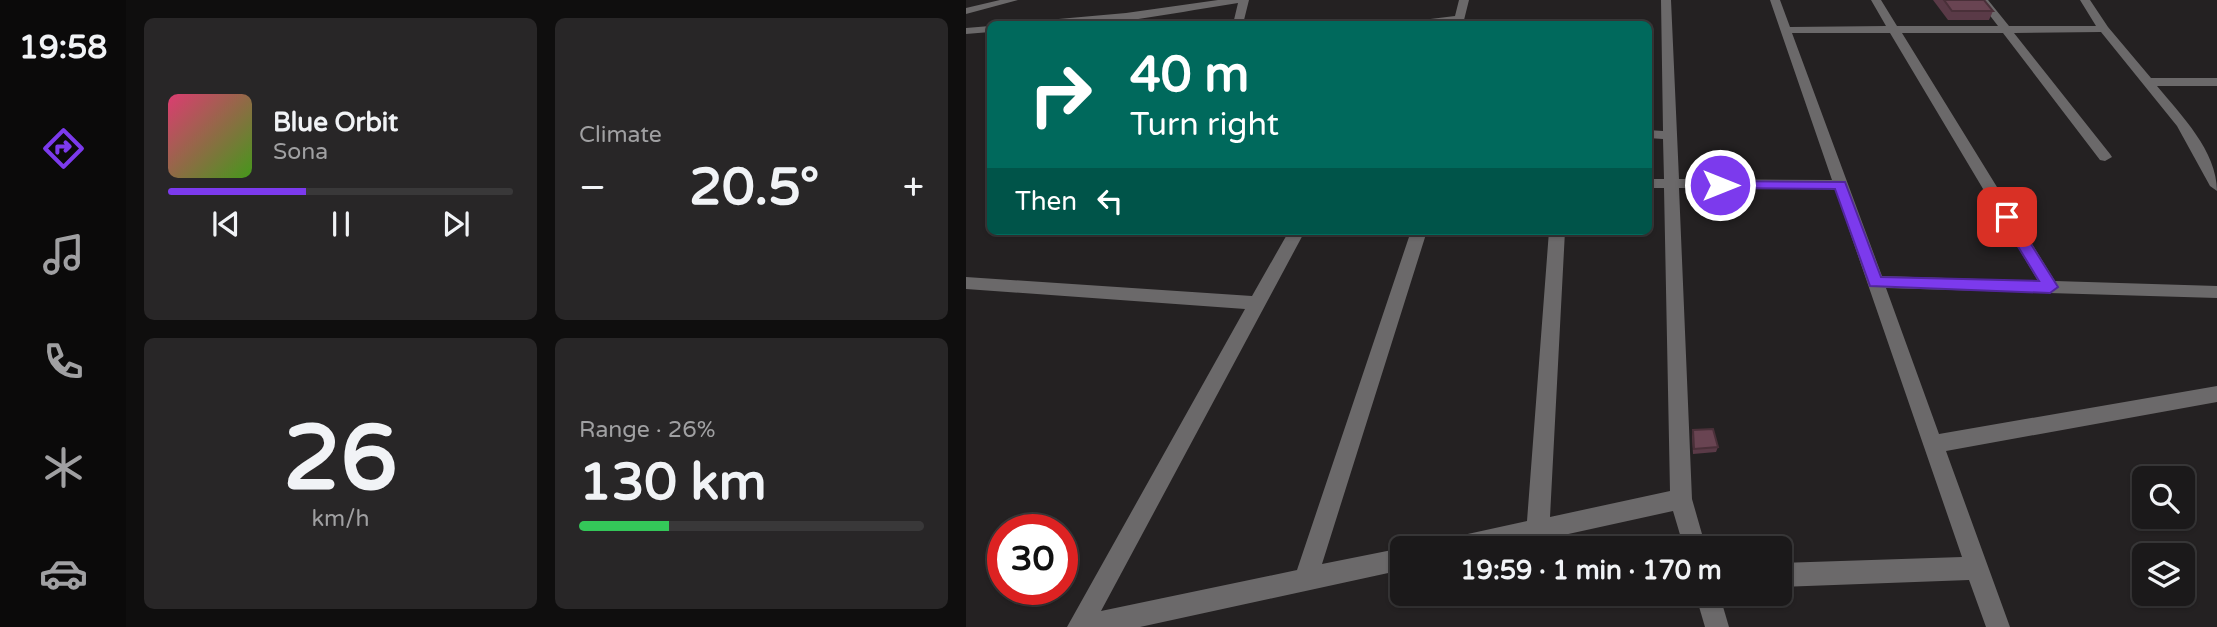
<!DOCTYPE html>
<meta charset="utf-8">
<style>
:root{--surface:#1b191a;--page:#282627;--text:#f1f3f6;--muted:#a0a0a2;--line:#393839;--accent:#7c3aed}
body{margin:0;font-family:"Varela Round",sans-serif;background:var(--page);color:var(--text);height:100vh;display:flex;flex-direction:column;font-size:26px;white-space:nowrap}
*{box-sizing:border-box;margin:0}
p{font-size:23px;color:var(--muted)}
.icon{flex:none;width:38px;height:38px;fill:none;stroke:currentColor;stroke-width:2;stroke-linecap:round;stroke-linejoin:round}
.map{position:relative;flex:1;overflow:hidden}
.side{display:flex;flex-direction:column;gap:18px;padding:18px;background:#0f0e0e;width:840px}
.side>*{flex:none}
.hud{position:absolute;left:21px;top:21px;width:665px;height:214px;border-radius:10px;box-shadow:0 2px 5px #0004,0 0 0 2px var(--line);background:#00695c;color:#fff;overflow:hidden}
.controls{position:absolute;left:1166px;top:466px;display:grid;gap:14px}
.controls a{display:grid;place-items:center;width:63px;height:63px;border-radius:10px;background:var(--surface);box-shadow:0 2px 5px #0004,0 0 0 2px var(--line);font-size:35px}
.speed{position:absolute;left:21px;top:514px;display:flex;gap:14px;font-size:35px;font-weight:700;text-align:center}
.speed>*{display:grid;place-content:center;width:91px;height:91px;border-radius:50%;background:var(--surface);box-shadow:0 2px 5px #0004,0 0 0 2px var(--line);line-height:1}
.speed .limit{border:10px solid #d22;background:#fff;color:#111}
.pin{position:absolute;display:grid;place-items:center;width:60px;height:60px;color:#fff;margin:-30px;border-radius:14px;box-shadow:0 4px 10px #0006}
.me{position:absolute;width:77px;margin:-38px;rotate:90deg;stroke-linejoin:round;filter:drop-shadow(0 0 5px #0008)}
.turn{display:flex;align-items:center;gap:24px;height:147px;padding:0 28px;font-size:32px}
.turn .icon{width:91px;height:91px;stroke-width:2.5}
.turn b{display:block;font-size:49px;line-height:60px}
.then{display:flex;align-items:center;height:66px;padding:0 28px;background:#0003;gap:14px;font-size:26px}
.big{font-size:52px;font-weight:800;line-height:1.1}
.side .tile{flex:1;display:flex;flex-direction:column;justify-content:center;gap:10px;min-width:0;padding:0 24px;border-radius:10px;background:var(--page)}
.side .dial{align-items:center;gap:0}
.dial b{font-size:91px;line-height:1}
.song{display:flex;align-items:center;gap:21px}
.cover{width:84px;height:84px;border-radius:10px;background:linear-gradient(135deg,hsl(340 70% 55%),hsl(100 70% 35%))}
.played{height:7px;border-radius:4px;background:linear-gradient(90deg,var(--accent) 40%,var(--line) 40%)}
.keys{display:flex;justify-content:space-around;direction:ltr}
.heat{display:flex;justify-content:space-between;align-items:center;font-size:38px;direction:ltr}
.charge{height:10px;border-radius:5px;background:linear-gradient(90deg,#34c759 26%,var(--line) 0)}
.side .tiles{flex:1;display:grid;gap:18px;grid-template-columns:repeat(2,1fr)}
.trip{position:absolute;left:424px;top:536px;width:402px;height:70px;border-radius:10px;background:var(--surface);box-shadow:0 2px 5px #0004,0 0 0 2px var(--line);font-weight:800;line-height:70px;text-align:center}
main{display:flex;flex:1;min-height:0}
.dock{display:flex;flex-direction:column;width:126px;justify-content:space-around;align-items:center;background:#0b0a0a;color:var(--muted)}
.dock .icon{width:49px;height:49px}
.dock .current{color:var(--accent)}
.dock b{font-size:32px;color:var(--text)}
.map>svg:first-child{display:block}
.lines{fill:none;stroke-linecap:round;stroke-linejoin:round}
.minor{fill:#6b696a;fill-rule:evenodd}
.wall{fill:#5a3a47}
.building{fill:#694452;stroke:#4a3039;stroke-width:2}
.route{fill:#7c3aed;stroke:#51269a;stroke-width:2}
</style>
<main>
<nav class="dock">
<b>19:58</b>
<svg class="icon current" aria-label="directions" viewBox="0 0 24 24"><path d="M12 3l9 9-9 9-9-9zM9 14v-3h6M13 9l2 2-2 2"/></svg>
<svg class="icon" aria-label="music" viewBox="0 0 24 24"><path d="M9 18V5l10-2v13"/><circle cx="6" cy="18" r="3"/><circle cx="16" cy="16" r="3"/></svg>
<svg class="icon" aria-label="phone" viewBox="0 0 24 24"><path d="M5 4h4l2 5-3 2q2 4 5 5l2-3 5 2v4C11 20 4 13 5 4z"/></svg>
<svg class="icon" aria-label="climate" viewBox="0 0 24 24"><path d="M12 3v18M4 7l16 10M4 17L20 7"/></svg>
<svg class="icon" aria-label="car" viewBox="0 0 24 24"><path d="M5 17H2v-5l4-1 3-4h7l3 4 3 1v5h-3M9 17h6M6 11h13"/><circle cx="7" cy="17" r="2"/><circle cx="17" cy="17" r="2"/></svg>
</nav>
<section class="side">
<div class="tiles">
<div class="tile">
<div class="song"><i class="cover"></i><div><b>Blue Orbit</b><p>Sona</p></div></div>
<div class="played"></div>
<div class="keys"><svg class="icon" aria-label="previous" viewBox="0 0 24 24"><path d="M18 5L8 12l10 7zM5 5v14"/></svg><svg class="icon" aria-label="pause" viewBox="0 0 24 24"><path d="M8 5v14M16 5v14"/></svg><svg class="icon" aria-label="next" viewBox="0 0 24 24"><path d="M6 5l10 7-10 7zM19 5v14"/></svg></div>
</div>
<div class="tile"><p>Climate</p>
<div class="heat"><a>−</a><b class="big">20.5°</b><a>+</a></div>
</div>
<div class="tile dial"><b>26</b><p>km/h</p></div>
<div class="tile"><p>Range · 26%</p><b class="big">130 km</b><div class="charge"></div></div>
</div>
</section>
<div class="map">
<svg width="1251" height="627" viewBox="0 0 1251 627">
<rect width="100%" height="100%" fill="#242122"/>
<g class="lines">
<g class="minor">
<path d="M 34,0 L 52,0 L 0,14 L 0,8 Z"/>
<path d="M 252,0 L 283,0 L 277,24 L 267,24 L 272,3 C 205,13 132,30 65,24 L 70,21 L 160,13 Z"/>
<path d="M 493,0 L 503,0 L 497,24 L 443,24 L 448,21 L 489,16 Z"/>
<path d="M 695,0 L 705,0 L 713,179 L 866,180 L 804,0 L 814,0 L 824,27 L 920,26 L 905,0 L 915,0 L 931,26 L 1032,26 L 1012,0 L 1022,0 L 1043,26 L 1130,26 L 1114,0 L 1124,0 L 1142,27 L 1185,78 L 1251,78 L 1251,86 L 1191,86 C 1215,115 1251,151 1251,191 L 1244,186 L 1211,126 L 1135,32 L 1048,33 L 1144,154 L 1146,157 L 1139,161 L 1134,160 L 1037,33 L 936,33 L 1089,281 L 1251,286 L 1251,298 L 920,288 L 973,434 L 1251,386 L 1251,402 L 980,451 L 1044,627 L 1020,627 L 1003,580 L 814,587 L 814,563 L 996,557 L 869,189 L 713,188 L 726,499 L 740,548 L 718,548 L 707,511 L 539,548 L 477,548 L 480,540 L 488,537 L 561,521 L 583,231 L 599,231 L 584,517 L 704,491 L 698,188 L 682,188 L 682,179 L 698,179 L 697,139 L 682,138 L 682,130 L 697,131 ZM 826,33 L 924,33 L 1072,281 L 916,276 Z"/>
<path d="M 24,26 L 24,32 L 0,34 L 0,28 Z"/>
<path d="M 323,231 L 339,231 L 135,611 L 331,570 L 445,231 L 461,231 L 356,564 L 436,548 L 436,570 L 174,627 L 101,627 L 279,309 L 0,289 L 0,277 L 286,296 Z"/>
<path d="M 729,593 L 753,593 L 763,627 L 739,627 Z"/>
</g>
</g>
<g class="wall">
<path d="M 967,0 L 1018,0 L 1027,11 L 1023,20 L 982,20 Z"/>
<path d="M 727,430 L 752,447 L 750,452 L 727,454 L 726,436 Z"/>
</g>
<g class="building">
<path d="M 978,0 L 1018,0 L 1027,11 L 986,11 Z"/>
<path d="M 747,429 L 752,447 L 728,449 L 727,430 Z"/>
</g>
<path class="route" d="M 754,181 L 879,182 L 915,277 L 1073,281 L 1034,217 L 1041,212 L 1046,214 L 1092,287 L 1084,293 L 904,286 L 869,189 L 749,188 L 747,185 Z"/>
</svg>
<div class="controls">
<a><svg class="icon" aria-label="search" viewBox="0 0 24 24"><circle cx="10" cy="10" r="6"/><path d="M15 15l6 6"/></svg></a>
<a><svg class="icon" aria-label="layers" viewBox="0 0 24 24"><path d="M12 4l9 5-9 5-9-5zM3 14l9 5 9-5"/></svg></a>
</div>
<div class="speed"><div class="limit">30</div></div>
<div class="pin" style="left:1041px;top:217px;background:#d93025"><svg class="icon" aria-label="arrive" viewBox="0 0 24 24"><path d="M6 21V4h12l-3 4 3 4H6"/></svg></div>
<svg class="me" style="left:754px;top:185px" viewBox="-20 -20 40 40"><circle r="17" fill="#7c3aed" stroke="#fff" stroke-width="3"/><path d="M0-11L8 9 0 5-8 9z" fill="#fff"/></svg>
<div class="trip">19:59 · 1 min · 170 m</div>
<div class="hud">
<div class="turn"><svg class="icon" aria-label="right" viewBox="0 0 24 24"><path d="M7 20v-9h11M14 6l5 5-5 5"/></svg><div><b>40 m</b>Turn right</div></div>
<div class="then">Then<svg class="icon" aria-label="left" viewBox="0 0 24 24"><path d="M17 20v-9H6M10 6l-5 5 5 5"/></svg></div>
</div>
</div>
</main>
